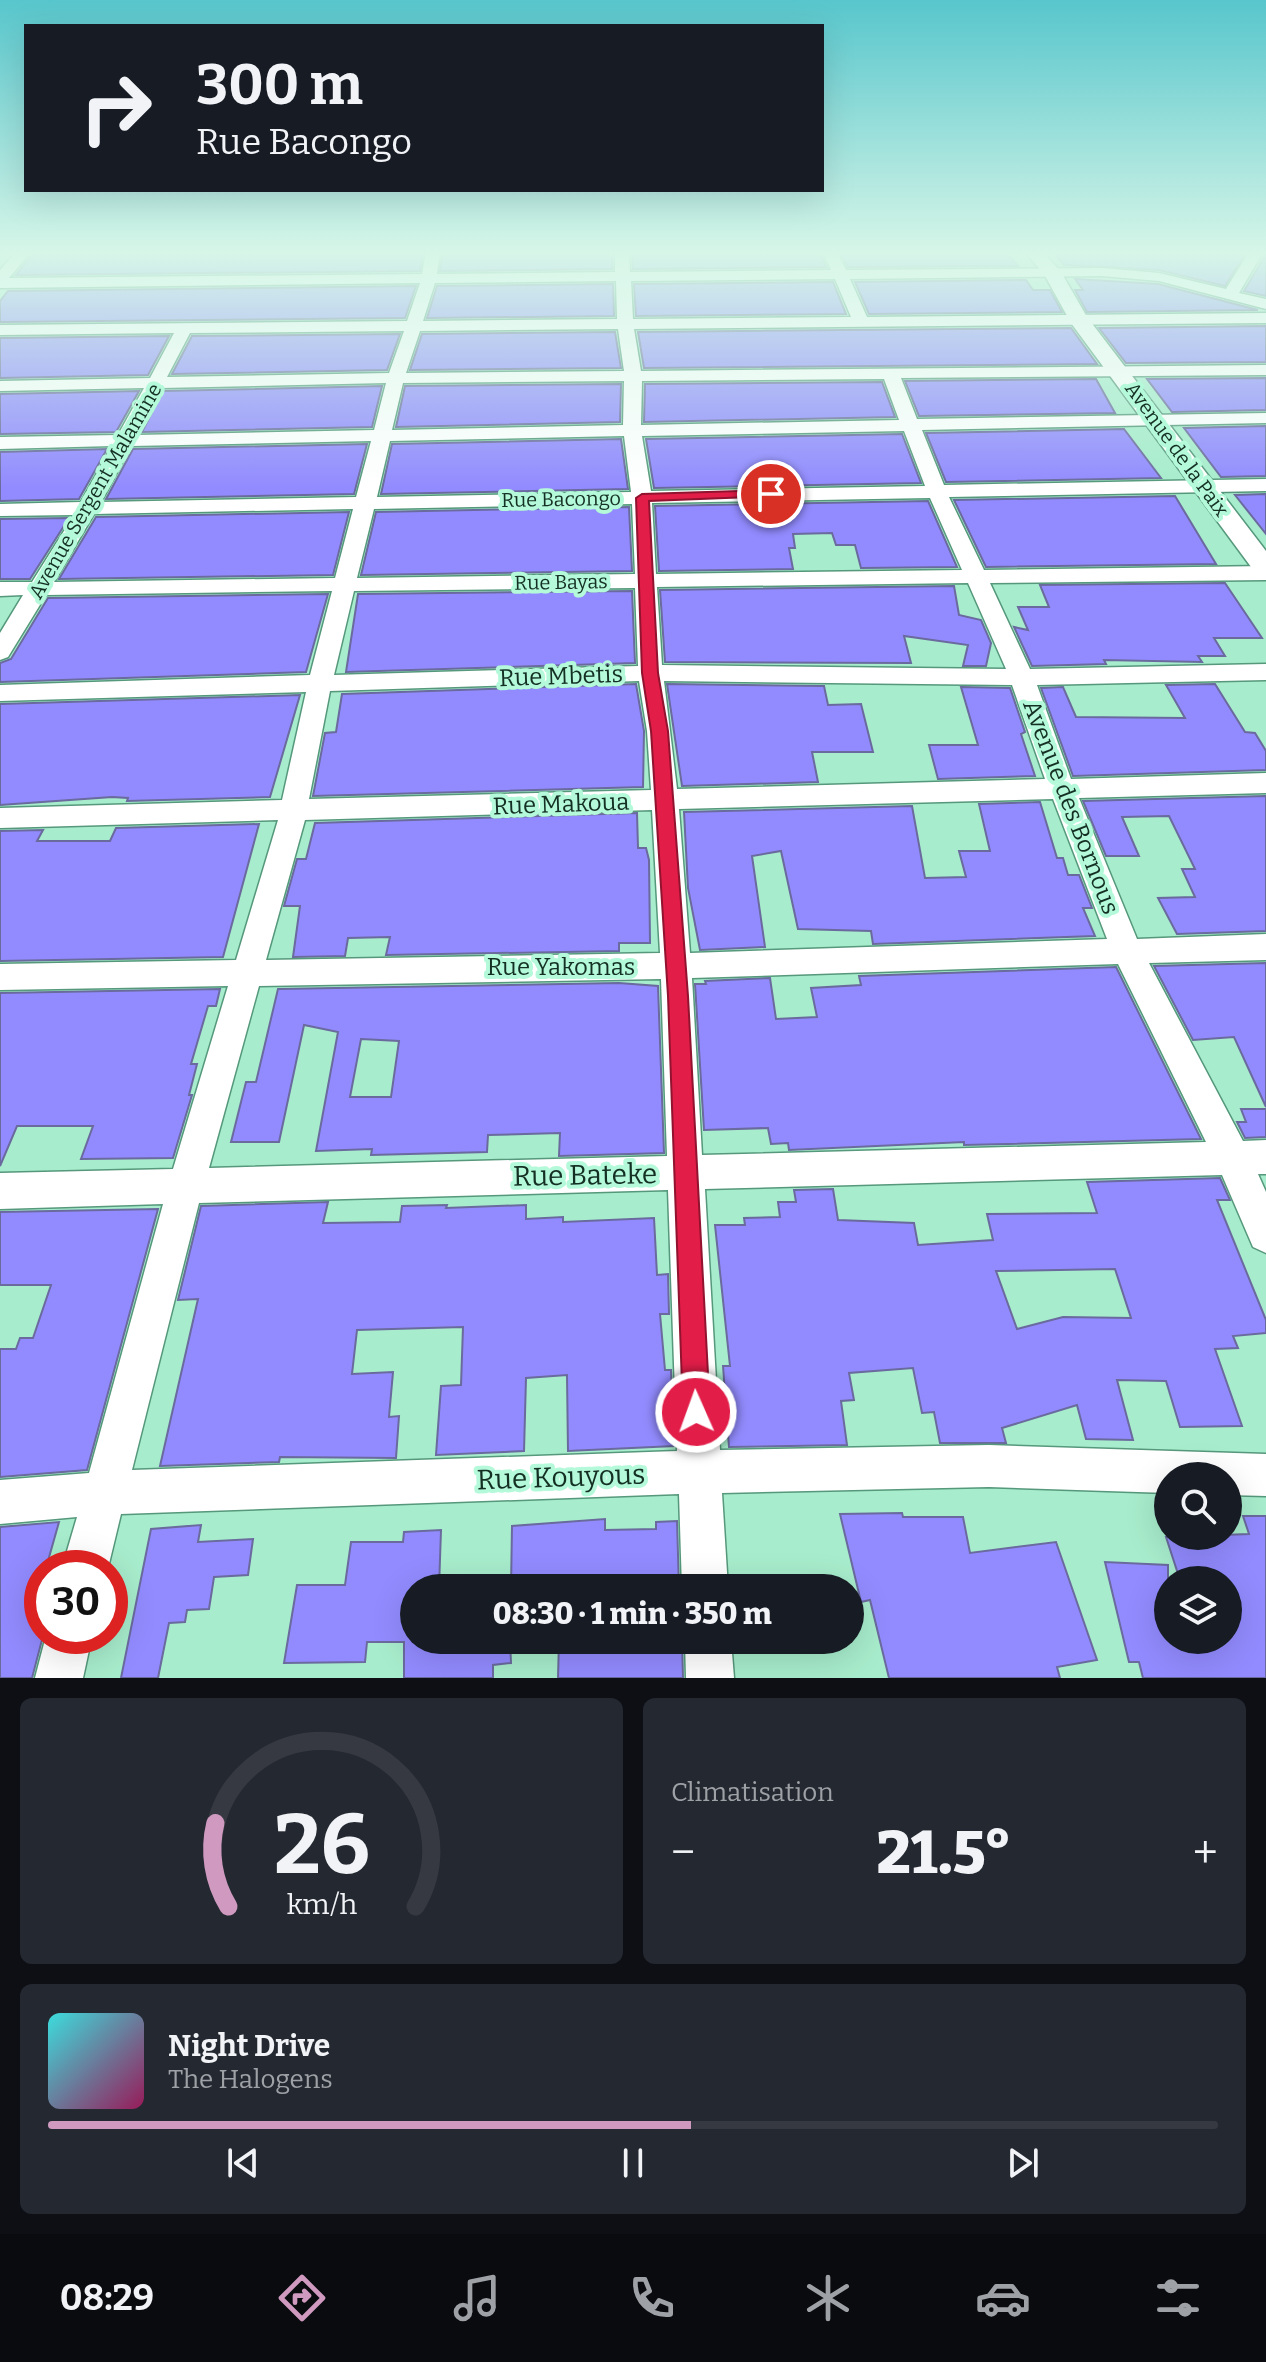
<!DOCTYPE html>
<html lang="fr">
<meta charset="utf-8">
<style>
:root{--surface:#171b24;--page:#242831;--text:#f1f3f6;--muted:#9ea1a6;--line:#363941;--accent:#cf99c0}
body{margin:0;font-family:Bitter,serif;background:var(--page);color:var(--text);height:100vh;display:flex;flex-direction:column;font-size:30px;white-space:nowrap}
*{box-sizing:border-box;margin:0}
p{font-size:26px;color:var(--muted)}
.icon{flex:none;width:44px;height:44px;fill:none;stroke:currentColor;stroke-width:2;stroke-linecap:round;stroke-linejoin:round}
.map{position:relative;height:1678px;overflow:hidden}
.panel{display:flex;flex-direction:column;gap:20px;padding:20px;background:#0d0f14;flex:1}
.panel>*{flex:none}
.top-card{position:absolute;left:24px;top:24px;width:800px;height:168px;border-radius:0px;box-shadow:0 8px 32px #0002;background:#171b24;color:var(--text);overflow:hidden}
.tools{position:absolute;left:1154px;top:1462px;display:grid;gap:16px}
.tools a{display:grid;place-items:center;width:88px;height:88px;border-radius:50%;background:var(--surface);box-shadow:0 8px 32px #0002;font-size:40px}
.speed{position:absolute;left:24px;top:1550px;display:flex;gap:16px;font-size:40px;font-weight:700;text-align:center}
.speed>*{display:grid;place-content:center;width:104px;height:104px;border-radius:50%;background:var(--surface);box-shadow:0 8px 32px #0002;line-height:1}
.speed .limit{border:12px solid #d22;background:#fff;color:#111}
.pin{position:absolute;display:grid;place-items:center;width:68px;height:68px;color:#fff;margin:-34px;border:4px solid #fff;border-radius:50%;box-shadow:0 2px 8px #0007}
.me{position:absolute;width:88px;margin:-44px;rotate:358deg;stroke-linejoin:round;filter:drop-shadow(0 0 6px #0008)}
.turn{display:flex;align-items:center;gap:28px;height:168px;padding:0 40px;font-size:36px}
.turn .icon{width:104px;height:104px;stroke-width:2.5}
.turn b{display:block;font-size:56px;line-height:68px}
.big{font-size:60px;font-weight:800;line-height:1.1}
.panel .card{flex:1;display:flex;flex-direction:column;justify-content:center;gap:12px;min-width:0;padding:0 28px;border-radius:12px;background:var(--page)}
.panel .dial{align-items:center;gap:0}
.dial svg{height:208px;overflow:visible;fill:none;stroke:var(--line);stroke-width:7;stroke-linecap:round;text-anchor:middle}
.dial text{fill:var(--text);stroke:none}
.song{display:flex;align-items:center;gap:24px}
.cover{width:96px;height:96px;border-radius:12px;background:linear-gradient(135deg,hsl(180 70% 55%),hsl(330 70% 35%))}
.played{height:8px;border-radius:4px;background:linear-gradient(90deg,var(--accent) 55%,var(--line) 55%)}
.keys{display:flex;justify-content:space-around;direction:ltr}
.heat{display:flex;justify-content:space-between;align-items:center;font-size:44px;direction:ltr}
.panel .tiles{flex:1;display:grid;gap:20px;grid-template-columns:1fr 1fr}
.card:last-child{grid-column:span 2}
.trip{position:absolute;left:400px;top:1574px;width:464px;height:80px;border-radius:40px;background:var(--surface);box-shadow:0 8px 32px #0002;font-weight:800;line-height:80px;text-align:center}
.dock{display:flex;height:128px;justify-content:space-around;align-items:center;background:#090b0e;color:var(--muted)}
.dock .icon{width:56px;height:56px}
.dock .on{color:var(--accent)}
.dock b{font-size:36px;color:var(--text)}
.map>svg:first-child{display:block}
.building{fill:#928bff;stroke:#6a6a9e;stroke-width:2;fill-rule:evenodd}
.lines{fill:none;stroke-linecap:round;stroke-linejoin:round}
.minor-casing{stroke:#55987b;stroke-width:3}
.major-casing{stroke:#55987b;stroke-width:3}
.minor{fill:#fff;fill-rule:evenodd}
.major{fill:#fff;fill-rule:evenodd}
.route{fill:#e11d48;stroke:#92132f;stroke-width:2}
.labels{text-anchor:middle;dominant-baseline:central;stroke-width:8;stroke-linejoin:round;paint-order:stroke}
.far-street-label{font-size:20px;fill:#143024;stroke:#b4f9d9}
.street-label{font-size:24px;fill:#143024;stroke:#b4f9d9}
.near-street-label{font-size:28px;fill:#143024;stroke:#b4f9d9}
</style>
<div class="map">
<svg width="1266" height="1678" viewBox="0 0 1266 1678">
<rect width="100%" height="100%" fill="#a7eccc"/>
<g class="building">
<path d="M 34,252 L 423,252 L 420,271 L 16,275 Z"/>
<path d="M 443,252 L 612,252 L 612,269 L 440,271 Z"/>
<path d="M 632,252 L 820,252 L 826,267 L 633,269 Z"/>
<path d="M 840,252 L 1006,252 L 1018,266 L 848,267 Z"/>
<path d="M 1053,252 L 1246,252 L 1225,286 L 1159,270 L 1064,265 Z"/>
<path d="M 1266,252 L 1266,296 L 1244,291 L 1266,254 Z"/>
<path d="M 1075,279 L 1158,284 L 1258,310 L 1087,312 L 1075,290 L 1083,290 Z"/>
<path d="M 1026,280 L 1033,290 L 1050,290 L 1062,312 L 869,314 L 855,282 Z"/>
<path d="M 833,282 L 846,314 L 636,316 L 634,284 Z"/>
<path d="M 613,284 L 614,316 L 427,318 L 437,286 Z"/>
<path d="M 416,286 L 405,318 L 0,322 L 0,301 L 8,291 Z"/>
<path d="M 1266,326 L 1266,362 L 1126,363 L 1099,328 Z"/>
<path d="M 1071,328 L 1097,364 L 644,368 L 638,332 Z"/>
<path d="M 615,332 L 621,368 L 410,370 L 422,334 Z"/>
<path d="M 400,334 L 387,370 L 172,374 L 192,336 Z"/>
<path d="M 169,336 L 148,375 L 0,378 L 0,338 Z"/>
<path d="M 1266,378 L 1266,410 L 1172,412 L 1147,379 Z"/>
<path d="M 1096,379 L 1115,413 L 919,416 L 905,381 Z"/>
<path d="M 882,382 L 895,417 L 644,422 L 645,384 Z"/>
<path d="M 621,384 L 620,422 L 396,427 L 405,386 Z"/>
<path d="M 382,386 L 372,427 L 142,432 L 163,391 Z"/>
<path d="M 139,391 L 116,432 L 0,434 L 0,394 Z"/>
<path d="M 1266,426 L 1266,476 L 1221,477 L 1184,428 Z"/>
<path d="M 1124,429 L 1161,478 L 946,482 L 926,433 Z"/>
<path d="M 902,434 L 921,483 L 654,488 L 646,439 Z"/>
<path d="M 621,439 L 628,489 L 381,494 L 392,444 Z"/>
<path d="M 367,444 L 354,494 L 106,499 L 133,449 Z"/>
<path d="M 107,449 L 79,499 L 0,501 L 0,452 Z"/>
<path d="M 1266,494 L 1266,534 L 1235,495 Z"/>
<path d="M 1175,496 L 1216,564 L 986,567 L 954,500 Z"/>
<path d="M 928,501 L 957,567 L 861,568 L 855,545 L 836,545 L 832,533 L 793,534 L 795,548 L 789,548 L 793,569 L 659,571 L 655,506 Z"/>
<path d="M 629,507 L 632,571 L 361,575 L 376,512 Z"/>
<path d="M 349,512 L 333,575 L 59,579 L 96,517 Z"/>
<path d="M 69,518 L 30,579 L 0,579 L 0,519 Z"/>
<path d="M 1225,583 L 1262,638 L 1214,638 L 1225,656 L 1198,656 L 1202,662 L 1104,660 L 1106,664 L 1032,666 L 1014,627 L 1028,630 L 1018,607 L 1049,607 L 1040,585 Z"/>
<path d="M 954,586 L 959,615 L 981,620 L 991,643 L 986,666 L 963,666 L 968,645 L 904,636 L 911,663 L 665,662 L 660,590 Z"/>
<path d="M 632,591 L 635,663 L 346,672 L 358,594 Z"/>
<path d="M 328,594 L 306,672 L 0,682 L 0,663 L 11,659 L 48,598 Z"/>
<path d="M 636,684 L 644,731 L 643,787 L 313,796 L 325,733 L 336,732 L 342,694 Z"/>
<path d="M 667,684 L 824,686 L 828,705 L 861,704 L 873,752 L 812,752 L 818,782 L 682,786 Z"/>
<path d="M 1215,684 L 1245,732 L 1255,733 L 1266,751 L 1266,770 L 1073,776 L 1041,688 L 1063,687 L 1076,717 L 1185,718 L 1166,685 Z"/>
<path d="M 961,687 L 1010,688 L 1025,732 L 1021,734 L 1035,776 L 938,779 L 929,745 L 978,745 Z"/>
<path d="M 300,695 L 270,797 L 127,801 L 128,798 L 112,797 L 0,805 L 0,704 Z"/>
<path d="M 1266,796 L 1266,931 L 1177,934 L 1158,898 L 1195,897 L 1182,869 L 1195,869 L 1169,816 L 1122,817 L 1139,856 L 1106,856 L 1083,801 Z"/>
<path d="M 1040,802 L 1057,858 L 1063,858 L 1068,875 L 1079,875 L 1092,908 L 1083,908 L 1095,936 L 873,944 L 871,931 L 798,929 L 781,851 L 752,856 L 765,947 L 700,950 L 688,888 L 684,812 L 912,806 L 925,878 L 966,877 L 959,851 L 990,851 L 979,804 Z"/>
<path d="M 637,813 L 638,848 L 646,848 L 649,860 L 650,943 L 619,943 L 619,951 L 386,955 L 390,937 L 348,938 L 345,956 L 293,957 L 300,906 L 284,906 L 297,859 L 306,859 L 315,823 Z"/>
<path d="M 259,824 L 223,957 L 0,961 L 0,831 L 43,830 L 37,841 L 110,841 L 116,828 Z"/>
<path d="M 1266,963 L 1266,1107 L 1234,1037 L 1193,1040 L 1154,966 Z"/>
<path d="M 1116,967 L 1201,1139 L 964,1145 L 964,1142 L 789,1150 L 788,1143 L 771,1144 L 768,1128 L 704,1130 L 695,984 L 706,984 L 705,981 L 770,978 L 776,1019 L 817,1017 L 811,988 L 861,985 L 859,976 Z"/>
<path d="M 619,983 L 658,986 L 664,1153 L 559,1156 L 560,1133 L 488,1135 L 487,1152 L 371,1155 L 372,1149 L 316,1151 L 338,1032 L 304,1025 L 279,1142 L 231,1142 L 246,1082 L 256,1082 L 278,989 ZM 361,1039 L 399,1041 L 391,1097 L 350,1097 Z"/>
<path d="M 220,989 L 216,1006 L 208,1006 L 191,1064 L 197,1064 L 189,1095 L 192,1095 L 173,1158 L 81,1159 L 93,1126 L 17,1126 L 0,1166 L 0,993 Z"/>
<path d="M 1241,1109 L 1266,1109 L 1266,1137 L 1245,1138 L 1237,1122 L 1246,1122 Z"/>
<path d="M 1220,1178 L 1230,1200 L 1217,1200 L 1266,1320 L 1266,1333 L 1233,1336 L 1238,1348 L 1215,1349 L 1242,1426 L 1180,1427 L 1166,1381 L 1117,1380 L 1133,1440 L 1086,1439 L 1077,1405 L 1002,1428 L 1006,1443 L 940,1443 L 934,1412 L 922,1413 L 913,1368 L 849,1373 L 854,1400 L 841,1401 L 847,1445 L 729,1447 L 723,1366 L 730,1366 L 715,1225 L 745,1225 L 744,1218 L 780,1217 L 778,1202 L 796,1202 L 794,1190 L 833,1189 L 838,1220 L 914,1223 L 918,1245 L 993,1240 L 987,1214 L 1097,1213 L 1087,1182 ZM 1115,1269 L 1131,1318 L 1063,1317 L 1017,1329 L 996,1271 Z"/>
<path d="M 328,1202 L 323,1223 L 400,1222 L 402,1206 L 447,1205 L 446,1208 L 526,1205 L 526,1219 L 563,1217 L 563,1222 L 654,1218 L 657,1275 L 668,1274 L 669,1314 L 660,1314 L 665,1370 L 671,1370 L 674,1446 L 568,1451 L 567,1375 L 526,1378 L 524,1451 L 436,1455 L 441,1386 L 461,1385 L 463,1327 L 357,1330 L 352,1374 L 393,1372 L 389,1417 L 399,1416 L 396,1458 L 280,1457 L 279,1462 L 160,1466 L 198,1299 L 178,1300 L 201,1206 Z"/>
<path d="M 158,1209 L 87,1470 L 0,1477 L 0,1349 L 16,1349 L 20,1338 L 33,1338 L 51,1285 L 0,1285 L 0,1212 Z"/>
<path d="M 902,1513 L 903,1517 L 963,1517 L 970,1553 L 1056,1542 L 1097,1660 L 1057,1667 L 1060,1678 L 889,1678 L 870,1600 L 861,1602 L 840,1514 Z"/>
<path d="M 1243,1516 L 1266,1516 L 1266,1678 L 1143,1678 L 1139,1662 L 1129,1662 L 1105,1562 L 1168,1565 L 1168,1640 L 1228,1640 L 1228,1580 L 1180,1580 L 1166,1537 L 1249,1534 Z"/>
<path d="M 605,1519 L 605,1530 L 656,1529 L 656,1522 L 677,1521 L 679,1588 L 511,1588 L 512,1526 Z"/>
<path d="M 59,1522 L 46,1568 L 42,1568 L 43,1636 L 32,1678 L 0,1678 L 0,1527 Z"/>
<path d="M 201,1525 L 198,1542 L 253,1539 L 248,1575 L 214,1577 L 209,1609 L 187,1610 L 185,1622 L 169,1623 L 158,1678 L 121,1678 L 151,1529 Z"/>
<path d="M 441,1530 L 439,1588 L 414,1588 L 414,1640 L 510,1640 L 511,1663 L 493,1665 L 493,1678 L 404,1678 L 404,1642 L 367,1642 L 365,1662 L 284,1663 L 297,1585 L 345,1585 L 351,1542 L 403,1542 L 404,1532 Z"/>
<path d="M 559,1640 L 682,1640 L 683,1678 L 558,1678 Z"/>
</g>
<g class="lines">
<g class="minor-casing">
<g id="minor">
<path d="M 16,252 L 31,252 L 9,278 L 422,274 L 426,252 L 440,252 L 437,274 L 615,272 L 615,252 L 629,252 L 630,272 L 831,270 L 823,252 L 837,252 L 846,270 L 1102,268 L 1159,273 L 1226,289 L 1249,252 L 1263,252 L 1239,293 L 1266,299 L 1266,309 L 1159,281 L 1102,276 L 850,279 L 867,317 L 1266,313 L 1266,323 L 634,329 L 641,371 L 1266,365 L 1266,375 L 901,378 L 917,419 L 1266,413 L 1266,423 L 922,430 L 944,485 L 1266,479 L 1266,491 L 949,497 L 984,570 L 1266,566 L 1266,580 L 990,583 L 1030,669 L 1266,664 L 1266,680 L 1037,685 L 1071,779 L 1266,773 L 1266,793 L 1079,798 L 1137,939 L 1266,934 L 1266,960 L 1149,963 L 1243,1141 L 1266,1140 L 1266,1174 L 1258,1174 L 1266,1192 L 1266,1253 L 1253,1247 L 1222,1175 L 705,1189 L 720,1450 L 989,1445 L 1266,1454 L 1266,1496 L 1228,1495 L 1228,1476 L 1168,1476 L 1168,1493 L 989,1487 L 722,1493 L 728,1588 L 682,1588 L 679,1494 L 121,1514 L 108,1568 L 62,1568 L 77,1517 L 0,1524 L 0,1480 L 89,1473 L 163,1204 L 0,1209 L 0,1173 L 173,1169 L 228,986 L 0,990 L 0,964 L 236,960 L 278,820 L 0,828 L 0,808 L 282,800 L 306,692 L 0,701 L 0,685 L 310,675 L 332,591 L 46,595 L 8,657 L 0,660 L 0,633 L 23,595 L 0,596 L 0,582 L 32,582 L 74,515 L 0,516 L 0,504 L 81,502 L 112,446 L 0,449 L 0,437 L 118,435 L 144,388 L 0,391 L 0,381 L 150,378 L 174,333 L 0,335 L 0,325 L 407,321 L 420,283 L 0,288 L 0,270 ZM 835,279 L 851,317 L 633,319 L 631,281 ZM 616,281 L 617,319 L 423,321 L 435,283 ZM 618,329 L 624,371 L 406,373 L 420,331 ZM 404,331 L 389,373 L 167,377 L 190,333 ZM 884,379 L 899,420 L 641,425 L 642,381 ZM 624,381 L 623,425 L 392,430 L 403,383 ZM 386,383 L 374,430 L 137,435 L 161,388 ZM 904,431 L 925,486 L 651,491 L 642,436 ZM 624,436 L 631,492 L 377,497 L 390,441 ZM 371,441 L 356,497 L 101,502 L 131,446 ZM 930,498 L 962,570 L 656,574 L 652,503 ZM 632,504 L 635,574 L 357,578 L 374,509 ZM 353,509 L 335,578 L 54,582 L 94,514 ZM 968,583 L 1006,669 L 662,665 L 657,587 ZM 635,588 L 638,666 L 334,675 L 354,591 ZM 639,681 L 647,731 L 651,790 L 309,799 L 330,691 ZM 664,681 L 1012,685 L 1045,779 L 677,789 ZM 1053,799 L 1107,939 L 690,953 L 679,809 ZM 652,810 L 660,953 L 266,960 L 305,820 ZM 1118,964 L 1206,1142 L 702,1155 L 692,978 ZM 661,979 L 667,1156 L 209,1168 L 259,986 ZM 668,1190 L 677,1451 L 132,1470 L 199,1203 Z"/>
<path d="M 46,1636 L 92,1636 L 83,1678 L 35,1678 Z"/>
<path d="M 685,1640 L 731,1640 L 734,1678 L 686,1678 Z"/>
</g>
</g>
<g class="major-casing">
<path id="major" d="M 1025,252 L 1043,252 L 1061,272 L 1087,317 L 1266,551 L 1266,577 L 1257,575 L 1071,323 L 1044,274 Z"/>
</g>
<use href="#minor" class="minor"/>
<use href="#major" class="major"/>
</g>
<linearGradient id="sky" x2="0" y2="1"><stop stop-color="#57c6cc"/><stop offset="0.52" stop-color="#d7f6e8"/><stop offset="1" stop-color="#d7f6e8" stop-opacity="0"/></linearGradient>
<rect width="1266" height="487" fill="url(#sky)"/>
<path class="route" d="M 771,490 L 775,491 L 775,496 L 649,501 L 658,673 L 668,731 L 688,996 L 710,1412 L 706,1422 L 696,1425 L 687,1422 L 683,1412 L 668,996 L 651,731 L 642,673 L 636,498 L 642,494 Z"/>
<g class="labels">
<g class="far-street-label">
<text transform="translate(1177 449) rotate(54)">Avenue de la Paix</text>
<text transform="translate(95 491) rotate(-60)">Avenue Sergent Malamine</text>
<text transform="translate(561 499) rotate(-1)">Rue Bacongo</text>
<text transform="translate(561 582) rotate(-1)">Rue Bayas</text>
</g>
<g class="street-label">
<text transform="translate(561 676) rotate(-2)">Rue Mbetis</text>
<text transform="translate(561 804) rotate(-2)">Rue Makoua</text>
<text transform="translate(1071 807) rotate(69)">Avenue des Bornous</text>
<text x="561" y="967">Rue Yakomas</text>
</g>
<g class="near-street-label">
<text transform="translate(585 1175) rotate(-1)">Rue Bateke</text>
<text transform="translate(561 1477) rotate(-2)">Rue Kouyous</text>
</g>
</g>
</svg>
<div class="tools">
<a><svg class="icon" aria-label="search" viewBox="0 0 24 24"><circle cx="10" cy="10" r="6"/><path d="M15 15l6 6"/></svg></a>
<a><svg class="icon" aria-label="layers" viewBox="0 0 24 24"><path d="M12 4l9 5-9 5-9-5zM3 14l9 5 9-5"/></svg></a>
</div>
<div class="speed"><div class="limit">30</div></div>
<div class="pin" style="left:771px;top:494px;background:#d93025"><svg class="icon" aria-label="arrive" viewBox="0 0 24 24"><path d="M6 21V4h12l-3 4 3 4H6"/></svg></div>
<svg class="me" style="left:696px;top:1412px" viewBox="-20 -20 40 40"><circle r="17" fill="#e11d48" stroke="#fff" stroke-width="3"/><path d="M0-11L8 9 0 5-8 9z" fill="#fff"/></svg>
<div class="trip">08:30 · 1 min · 350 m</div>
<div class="top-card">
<div class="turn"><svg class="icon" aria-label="right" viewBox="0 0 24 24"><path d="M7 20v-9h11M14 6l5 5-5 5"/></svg><div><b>300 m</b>Rue Bacongo</div></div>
</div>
</div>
<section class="panel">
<div class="tiles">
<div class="card dial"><svg viewBox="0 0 100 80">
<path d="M14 69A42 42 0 1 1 86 69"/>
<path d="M14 69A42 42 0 0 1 9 37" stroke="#cf99c0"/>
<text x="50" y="56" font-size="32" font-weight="700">26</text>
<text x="50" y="72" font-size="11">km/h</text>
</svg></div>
<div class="card"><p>Climatisation</p>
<div class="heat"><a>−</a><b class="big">21.5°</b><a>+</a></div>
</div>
<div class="card">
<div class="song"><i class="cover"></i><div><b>Night Drive</b><p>The Halogens</p></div></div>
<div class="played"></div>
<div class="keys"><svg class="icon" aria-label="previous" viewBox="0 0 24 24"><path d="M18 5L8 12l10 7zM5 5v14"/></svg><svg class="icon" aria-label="pause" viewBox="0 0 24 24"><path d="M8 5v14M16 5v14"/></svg><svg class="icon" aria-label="next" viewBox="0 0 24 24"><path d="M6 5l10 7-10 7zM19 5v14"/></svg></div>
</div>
</div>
</section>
<nav class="dock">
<b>08:29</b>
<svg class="icon on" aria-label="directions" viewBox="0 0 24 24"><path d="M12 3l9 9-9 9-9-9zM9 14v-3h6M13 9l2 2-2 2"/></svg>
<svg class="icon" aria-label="music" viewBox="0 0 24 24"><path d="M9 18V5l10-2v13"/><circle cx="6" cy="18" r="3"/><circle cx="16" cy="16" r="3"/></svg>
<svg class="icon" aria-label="phone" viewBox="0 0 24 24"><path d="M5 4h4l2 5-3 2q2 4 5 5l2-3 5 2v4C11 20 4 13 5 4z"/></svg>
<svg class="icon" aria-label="climate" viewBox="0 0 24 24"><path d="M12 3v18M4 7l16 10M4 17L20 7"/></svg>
<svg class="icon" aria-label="car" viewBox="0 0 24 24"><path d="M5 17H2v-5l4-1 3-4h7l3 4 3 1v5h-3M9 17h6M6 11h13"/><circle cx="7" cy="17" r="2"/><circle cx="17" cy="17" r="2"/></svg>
<svg class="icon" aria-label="filters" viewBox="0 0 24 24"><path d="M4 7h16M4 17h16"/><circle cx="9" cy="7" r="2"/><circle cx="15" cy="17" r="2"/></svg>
</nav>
